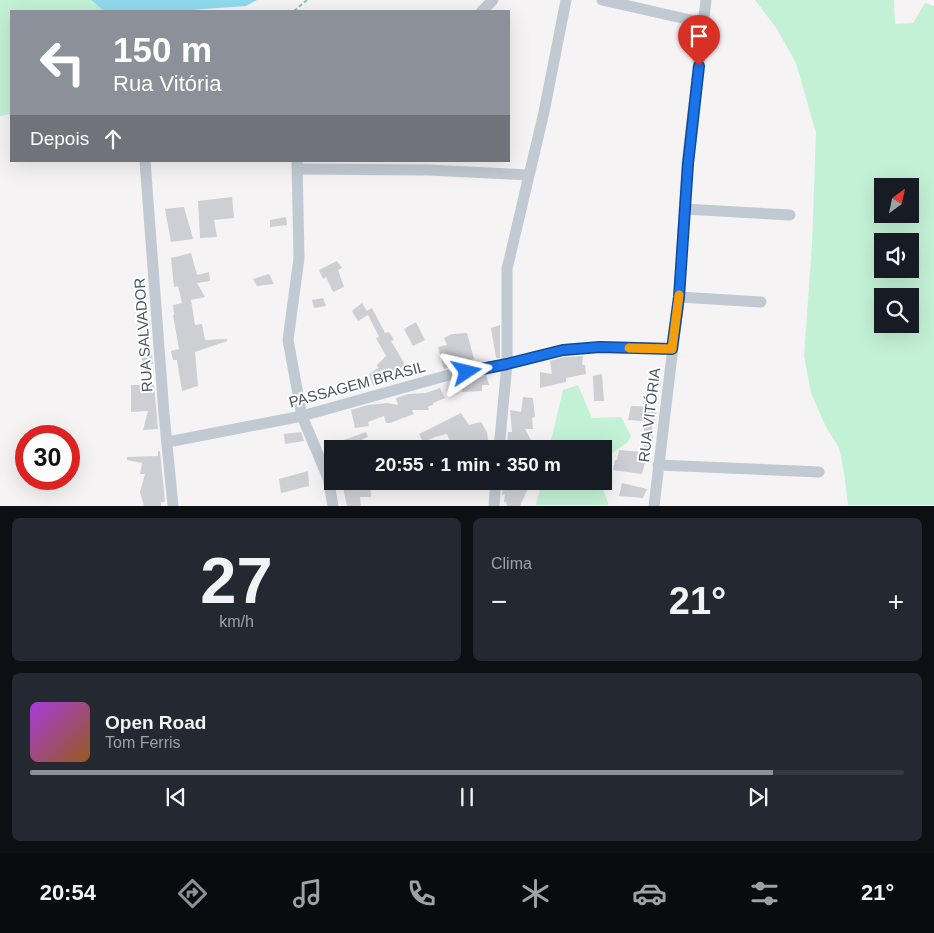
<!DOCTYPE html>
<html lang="pt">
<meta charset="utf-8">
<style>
:root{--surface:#171b24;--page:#242831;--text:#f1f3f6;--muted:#9ea1a6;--line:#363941;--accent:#8c9099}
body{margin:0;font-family:Arial,sans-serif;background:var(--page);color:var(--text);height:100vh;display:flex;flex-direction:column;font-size:19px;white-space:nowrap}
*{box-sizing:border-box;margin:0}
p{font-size:16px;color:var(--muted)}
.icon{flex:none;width:28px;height:28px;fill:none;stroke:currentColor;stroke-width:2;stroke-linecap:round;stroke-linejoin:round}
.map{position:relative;height:506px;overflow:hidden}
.side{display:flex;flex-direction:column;gap:12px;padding:12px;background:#0d0f14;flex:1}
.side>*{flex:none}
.top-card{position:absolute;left:10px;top:10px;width:500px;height:152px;border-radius:0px;box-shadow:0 5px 20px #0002;background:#8c9099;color:#fff;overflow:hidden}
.needle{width:32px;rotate:33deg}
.tools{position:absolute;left:874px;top:178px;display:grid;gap:10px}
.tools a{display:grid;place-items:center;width:45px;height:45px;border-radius:0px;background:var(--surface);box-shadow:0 5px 20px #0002;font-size:25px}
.speed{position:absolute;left:15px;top:425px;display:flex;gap:10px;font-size:25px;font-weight:700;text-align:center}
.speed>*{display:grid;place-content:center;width:65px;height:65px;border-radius:50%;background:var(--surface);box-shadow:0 5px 20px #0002;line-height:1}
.speed .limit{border:8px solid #d22;background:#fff;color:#111}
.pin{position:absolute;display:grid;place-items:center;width:42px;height:42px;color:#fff;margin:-51px -21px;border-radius:50% 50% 50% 0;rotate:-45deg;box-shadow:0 0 5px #0007}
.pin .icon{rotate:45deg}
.me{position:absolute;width:55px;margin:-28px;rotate:80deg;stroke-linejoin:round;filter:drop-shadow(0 0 4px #0008)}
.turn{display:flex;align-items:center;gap:18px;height:105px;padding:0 20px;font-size:22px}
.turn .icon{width:65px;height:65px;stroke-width:2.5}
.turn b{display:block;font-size:35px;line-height:42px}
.then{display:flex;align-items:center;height:48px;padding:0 20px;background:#0003;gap:10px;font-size:19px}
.big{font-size:38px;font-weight:700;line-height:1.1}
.side .tile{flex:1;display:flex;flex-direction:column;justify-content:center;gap:8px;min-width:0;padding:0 18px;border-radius:8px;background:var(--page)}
.side .dial{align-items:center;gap:0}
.dial b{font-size:65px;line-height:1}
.song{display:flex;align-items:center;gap:15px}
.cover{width:60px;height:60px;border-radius:8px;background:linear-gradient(135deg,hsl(280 70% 55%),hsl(30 70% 35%))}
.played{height:5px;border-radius:2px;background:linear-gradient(90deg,var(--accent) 85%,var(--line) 85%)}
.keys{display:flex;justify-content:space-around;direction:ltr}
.heat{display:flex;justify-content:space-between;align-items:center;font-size:28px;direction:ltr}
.side .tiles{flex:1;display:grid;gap:12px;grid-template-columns:1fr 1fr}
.tile:last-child{grid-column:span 2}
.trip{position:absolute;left:324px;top:440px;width:288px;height:50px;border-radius:0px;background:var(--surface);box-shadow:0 5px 20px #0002;font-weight:700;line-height:50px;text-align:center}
.tab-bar{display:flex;height:80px;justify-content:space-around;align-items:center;background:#090b0e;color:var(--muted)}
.tab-bar .icon{width:35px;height:35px}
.tab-bar .active{color:var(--accent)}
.tab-bar b{font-size:22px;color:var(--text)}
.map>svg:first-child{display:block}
.green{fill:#c3f1d5;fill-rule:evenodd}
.water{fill:#90daee}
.building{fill:#cdcfd5}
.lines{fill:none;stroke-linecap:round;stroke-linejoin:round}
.path{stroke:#7ad0a6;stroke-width:2;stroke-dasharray:4 2.5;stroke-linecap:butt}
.street{stroke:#c1cad2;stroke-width:11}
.route-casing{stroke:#114b97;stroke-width:12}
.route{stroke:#1a73e8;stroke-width:9}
.slow{stroke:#f59e0b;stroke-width:9}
.labels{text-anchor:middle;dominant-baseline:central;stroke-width:4;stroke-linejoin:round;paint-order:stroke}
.street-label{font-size:15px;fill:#4a5661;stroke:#fff}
</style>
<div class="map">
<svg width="934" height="506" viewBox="0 0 934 506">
<rect width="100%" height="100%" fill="#f5f3f3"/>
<g class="green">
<path d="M 0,0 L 91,0 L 104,11 L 11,11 L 11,114 L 0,116 Z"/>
<path d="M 755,0 L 894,0 L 895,24 L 913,23 L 925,3 L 934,6 L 934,505 L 848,505 L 844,472 L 839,448 L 826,427 L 811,393 L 804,356 L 812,245 L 816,133 L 796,63 L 777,29 ZM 882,186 L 910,186 L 910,214 L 882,214 ZM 882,241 L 910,241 L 910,269 L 882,269 ZM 882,296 L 910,296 L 910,324 L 882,324 Z"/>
<path d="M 578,385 L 592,418 L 621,417 L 631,436 L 628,442 L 607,457 L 603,471 L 602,449 L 549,449 L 563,390 Z"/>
<path d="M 542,481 L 600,481 L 608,503 L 608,505 L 536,505 Z"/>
</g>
<path class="water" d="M 91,0 L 257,0 L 246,6 L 177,11 L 104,11 Z"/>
<g class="building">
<path d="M 232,197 L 234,218 L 214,220 L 217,237 L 200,238 L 198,201 Z"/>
<path d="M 184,207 L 193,239 L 171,242 L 165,209 Z"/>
<path d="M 286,217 L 287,225 L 270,227 L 270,220 Z"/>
<path d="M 191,253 L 197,275 L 209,272 L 210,281 L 197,283 L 205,297 L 191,300 L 195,325 L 202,324 L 205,340 L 227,339 L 227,341 L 195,352 L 198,386 L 182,391 L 177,360 L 173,360 L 171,351 L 179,349 L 173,315 L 174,315 L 173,305 L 182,303 L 178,286 L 174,287 L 171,258 Z"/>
<path d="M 337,261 L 342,268 L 338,270 L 344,287 L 333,292 L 326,277 L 323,279 L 319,270 Z"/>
<path d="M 269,274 L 274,284 L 257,286 L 253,279 Z"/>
<path d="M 323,298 L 326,306 L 314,308 L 312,300 Z"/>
<path d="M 362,303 L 367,311 L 372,308 L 385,333 L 389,332 L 394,340 L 391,341 L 407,368 L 402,373 L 373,386 L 369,374 L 378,368 L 377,365 L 386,356 L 376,338 L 379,337 L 368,315 L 358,321 L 352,311 Z"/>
<path d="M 416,322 L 425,340 L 413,346 L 404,329 Z"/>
<path d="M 500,325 L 500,358 L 496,358 L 491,328 Z"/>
<path d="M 467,333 L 474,359 L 467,361 L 466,358 L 451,362 L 453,366 L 444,369 L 438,347 L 447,345 L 444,338 L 452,334 Z"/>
<path d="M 151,346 L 153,364 L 143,364 L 139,347 Z"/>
<path d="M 583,356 L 582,365 L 585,365 L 586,374 L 566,378 L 566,382 L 540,388 L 540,372 L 552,374 L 550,361 L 564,357 Z"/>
<path d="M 602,374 L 604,401 L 594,401 L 593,376 Z"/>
<path d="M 486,375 L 489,385 L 482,385 L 482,391 L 462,392 L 461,380 Z"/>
<path d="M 131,385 L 154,385 L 158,429 L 143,430 L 148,411 L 131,412 Z"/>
<path d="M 440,388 L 445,398 L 433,403 L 434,404 L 428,407 L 429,410 L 412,410 L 414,414 L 390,423 L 386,423 L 384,416 L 368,422 L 369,426 L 355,428 L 351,410 L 368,405 L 387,403 L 398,405 L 396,398 L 408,394 L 426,393 Z"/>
<path d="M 523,397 L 533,398 L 535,417 L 532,418 L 533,429 L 525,429 L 531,440 L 530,449 L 509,449 L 509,444 L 507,444 L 508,432 L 512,432 L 510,410 L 521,412 Z"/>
<path d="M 631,406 L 657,407 L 655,422 L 652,422 L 653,441 L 651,441 L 642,474 L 613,470 L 615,460 L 617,460 L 619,450 L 644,452 L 644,421 L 628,420 Z"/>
<path d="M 461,413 L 469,425 L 481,422 L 487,432 L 489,446 L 479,449 L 466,449 L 464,441 L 452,446 L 447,434 L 435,437 L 423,442 L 419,434 Z"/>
<path d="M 301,432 L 304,441 L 285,444 L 284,434 Z"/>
<path d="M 366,432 L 368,437 L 344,448 L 341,441 Z"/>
<path d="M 158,451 L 160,451 L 165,502 L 161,502 L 161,506 L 144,506 L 140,492 L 145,474 L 140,474 L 142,463 L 127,460 L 127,457 L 158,456 Z"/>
<path d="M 308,471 L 309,486 L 281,493 L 279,479 Z"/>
<path d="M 360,481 L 370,481 L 371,497 L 360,497 L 361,506 L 347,506 L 343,487 L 361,487 Z"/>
<path d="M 503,482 L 530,484 L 520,506 L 507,506 L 506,502 L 504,502 L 505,494 L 502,495 Z"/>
<path d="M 622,483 L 647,489 L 643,498 L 619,496 Z"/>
</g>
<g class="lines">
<path class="path" d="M 294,11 L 307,0"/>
<g class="street">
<path d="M 602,0 L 704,23"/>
<path d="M 482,11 L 493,0"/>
<path d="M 145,161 L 164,414 L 173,506"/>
<path d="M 297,161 L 299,258 L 288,340 L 302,416 L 328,478 L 333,506"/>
<path d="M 298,169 L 428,170 L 528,175"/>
<path d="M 684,209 L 790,215"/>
<path d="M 679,297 L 761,302"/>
<path d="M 168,442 L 302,416 L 456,373 L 507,364 L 563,350 L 600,347 L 672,349"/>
<path d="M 499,449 L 507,364 L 507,269 L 544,112 L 566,0"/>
<path d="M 658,465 L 819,472"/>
<path d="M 494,506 L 496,481"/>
<path d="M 654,506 L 679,297 L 687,164 L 706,0"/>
</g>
</g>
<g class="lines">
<g class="route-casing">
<path id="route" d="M 467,372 L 507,364 L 563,350 L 600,347 L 672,349 L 679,297 L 688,164 L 699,66"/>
</g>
<use href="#route" class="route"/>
<path class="slow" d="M 629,348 L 672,349 L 679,295"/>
</g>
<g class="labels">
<g class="street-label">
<text transform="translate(143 335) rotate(-94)">RUA SALVADOR</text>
<text transform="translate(357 384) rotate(-15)">PASSAGEM BRASIL</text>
<text transform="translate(649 415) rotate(-83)">RUA VITÓRIA</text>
</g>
</g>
</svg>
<div class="tools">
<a><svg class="needle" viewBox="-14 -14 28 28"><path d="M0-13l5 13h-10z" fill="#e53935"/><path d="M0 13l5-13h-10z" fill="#9ea1a6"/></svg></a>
<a><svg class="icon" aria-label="sound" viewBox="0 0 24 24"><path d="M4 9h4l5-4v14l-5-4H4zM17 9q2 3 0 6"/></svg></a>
<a><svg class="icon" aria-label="search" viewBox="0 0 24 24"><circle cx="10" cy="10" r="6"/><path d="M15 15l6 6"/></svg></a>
</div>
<div class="speed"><div class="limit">30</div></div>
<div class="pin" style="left:699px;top:66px;background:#d93025"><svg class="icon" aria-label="arrive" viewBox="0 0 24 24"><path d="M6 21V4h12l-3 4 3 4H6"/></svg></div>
<svg class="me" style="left:467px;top:372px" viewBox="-20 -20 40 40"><path d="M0-17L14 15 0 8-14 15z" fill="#1a73e8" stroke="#fff" stroke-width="4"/></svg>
<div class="trip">20:55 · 1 min · 350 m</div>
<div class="top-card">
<div class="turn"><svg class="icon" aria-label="left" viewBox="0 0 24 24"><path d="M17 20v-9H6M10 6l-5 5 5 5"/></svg><div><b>150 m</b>Rua Vitória</div></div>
<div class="then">Depois<svg class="icon" aria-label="ahead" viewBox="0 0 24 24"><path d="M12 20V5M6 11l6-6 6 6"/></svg></div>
</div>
</div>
<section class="side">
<div class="tiles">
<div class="tile dial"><b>27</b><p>km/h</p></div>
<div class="tile"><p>Clima</p>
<div class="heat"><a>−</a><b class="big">21°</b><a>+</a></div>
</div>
<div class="tile">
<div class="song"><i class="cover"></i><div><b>Open Road</b><p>Tom Ferris</p></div></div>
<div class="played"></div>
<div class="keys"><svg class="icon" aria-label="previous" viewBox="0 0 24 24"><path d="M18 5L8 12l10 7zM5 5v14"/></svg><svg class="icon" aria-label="pause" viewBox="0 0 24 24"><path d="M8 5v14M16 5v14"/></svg><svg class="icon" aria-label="next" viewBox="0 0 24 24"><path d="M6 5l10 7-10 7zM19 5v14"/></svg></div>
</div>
</div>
</section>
<nav class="tab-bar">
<b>20:54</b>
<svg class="icon active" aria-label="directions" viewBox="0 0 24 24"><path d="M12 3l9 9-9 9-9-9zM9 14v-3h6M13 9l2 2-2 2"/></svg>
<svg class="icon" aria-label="music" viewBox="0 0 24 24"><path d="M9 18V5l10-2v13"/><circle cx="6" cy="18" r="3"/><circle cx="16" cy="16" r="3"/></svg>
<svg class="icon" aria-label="phone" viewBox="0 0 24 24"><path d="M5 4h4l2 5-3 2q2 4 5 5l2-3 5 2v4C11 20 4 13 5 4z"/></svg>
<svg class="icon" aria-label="climate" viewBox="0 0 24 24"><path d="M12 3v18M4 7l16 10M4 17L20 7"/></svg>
<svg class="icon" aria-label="car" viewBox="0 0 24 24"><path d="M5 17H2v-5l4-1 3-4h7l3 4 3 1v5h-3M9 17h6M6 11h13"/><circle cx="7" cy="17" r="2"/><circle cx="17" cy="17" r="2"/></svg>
<svg class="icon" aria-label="filters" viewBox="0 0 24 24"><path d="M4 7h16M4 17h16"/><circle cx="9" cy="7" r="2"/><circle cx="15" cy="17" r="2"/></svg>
<b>21°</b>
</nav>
